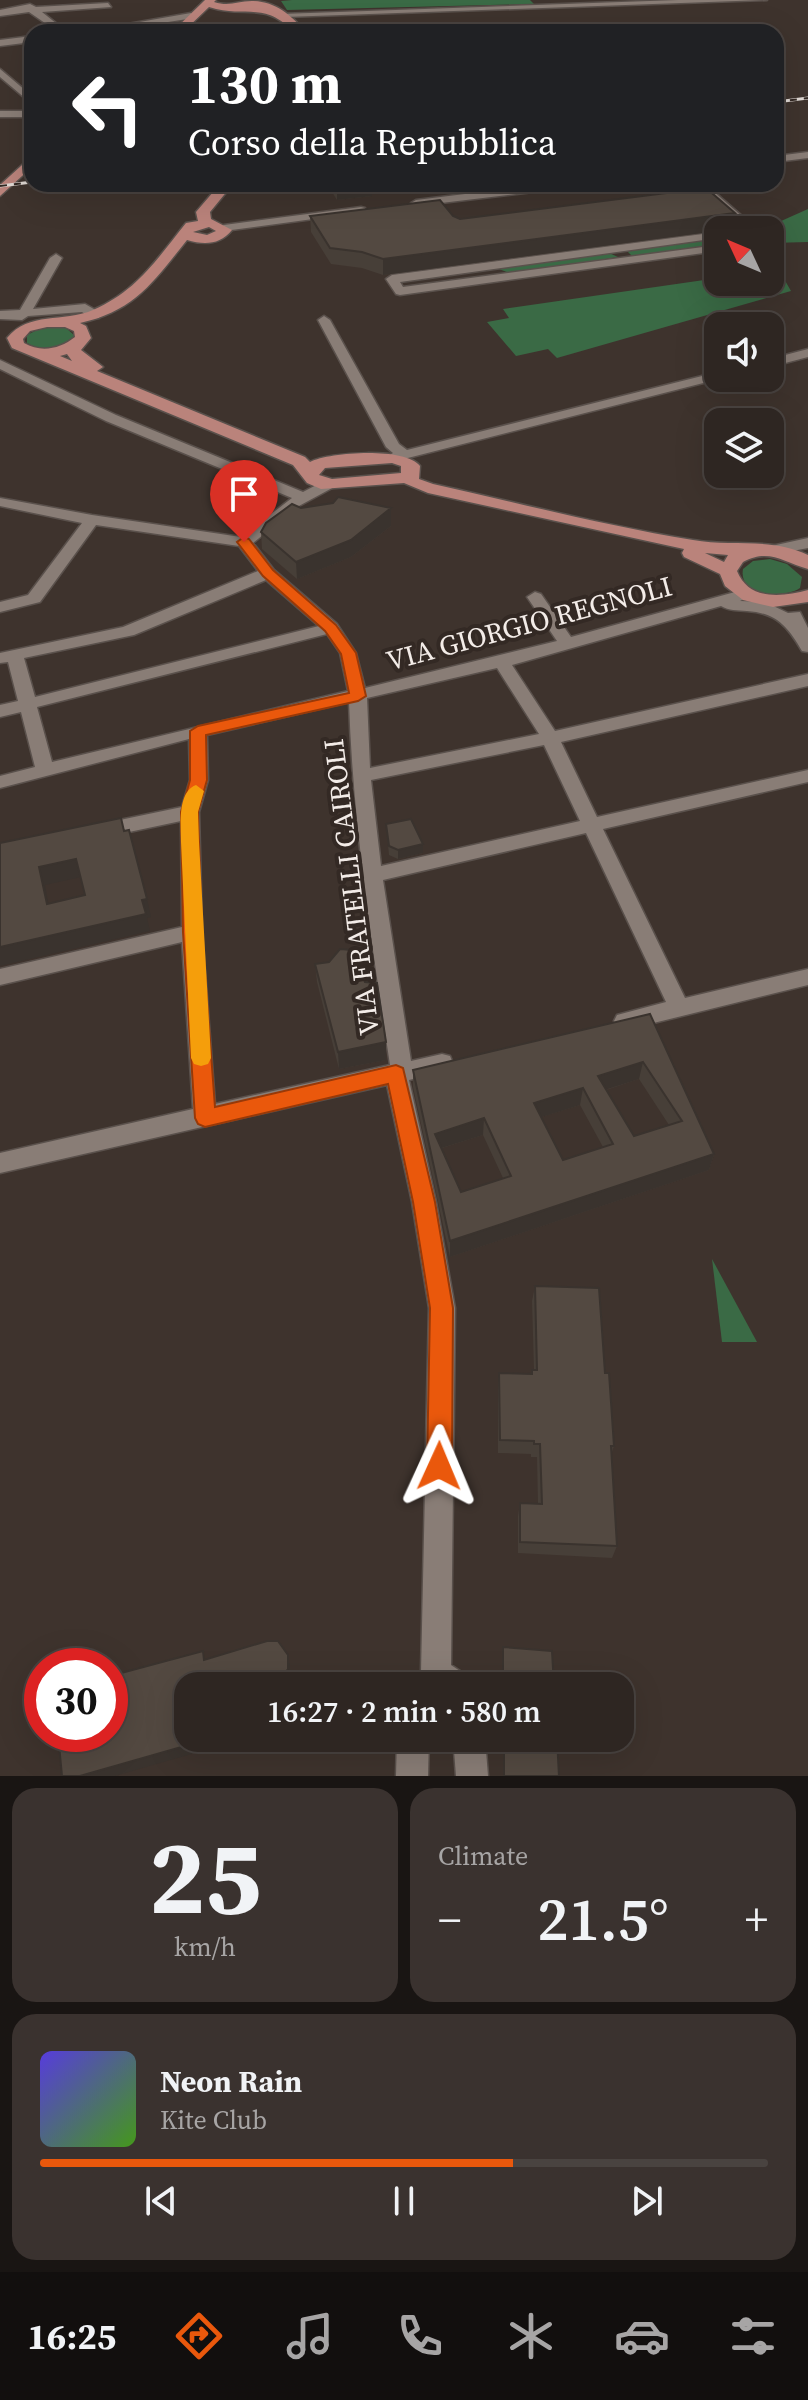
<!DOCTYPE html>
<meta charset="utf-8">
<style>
:root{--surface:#2e2622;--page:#3a322f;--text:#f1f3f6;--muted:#a7a5a5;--line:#494340;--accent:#ea580c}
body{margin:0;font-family:"Source Serif 4",serif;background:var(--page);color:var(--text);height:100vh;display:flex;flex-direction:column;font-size:30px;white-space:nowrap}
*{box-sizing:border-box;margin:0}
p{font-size:26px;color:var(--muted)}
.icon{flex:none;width:44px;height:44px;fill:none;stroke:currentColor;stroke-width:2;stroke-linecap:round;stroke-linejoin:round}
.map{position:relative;height:1776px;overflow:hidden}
.side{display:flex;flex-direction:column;gap:12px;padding:12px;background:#191513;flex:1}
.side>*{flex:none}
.hud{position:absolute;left:24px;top:24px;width:760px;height:168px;border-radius:24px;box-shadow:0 8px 32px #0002,0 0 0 2px var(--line);background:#202124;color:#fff;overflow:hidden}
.needle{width:52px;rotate:314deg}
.controls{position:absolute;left:704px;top:216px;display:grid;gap:16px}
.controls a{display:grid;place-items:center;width:80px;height:80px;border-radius:16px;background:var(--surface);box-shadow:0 8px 32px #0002,0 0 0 2px var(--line);font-size:40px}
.speed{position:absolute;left:24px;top:1648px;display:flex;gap:16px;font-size:40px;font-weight:700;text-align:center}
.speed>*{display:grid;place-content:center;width:104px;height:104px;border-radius:50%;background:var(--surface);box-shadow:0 8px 32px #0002,0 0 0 2px var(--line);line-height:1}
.speed .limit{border:12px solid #d22;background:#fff;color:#111}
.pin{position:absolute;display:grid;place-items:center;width:68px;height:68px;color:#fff;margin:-82px -34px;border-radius:50% 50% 50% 0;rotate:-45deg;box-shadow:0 0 8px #0007}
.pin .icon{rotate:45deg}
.me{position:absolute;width:88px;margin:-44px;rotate:1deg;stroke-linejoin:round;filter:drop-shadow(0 0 6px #0008)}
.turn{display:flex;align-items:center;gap:28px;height:168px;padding:0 32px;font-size:36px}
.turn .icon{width:104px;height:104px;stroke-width:2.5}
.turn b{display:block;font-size:56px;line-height:68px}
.big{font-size:60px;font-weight:600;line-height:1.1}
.side .tile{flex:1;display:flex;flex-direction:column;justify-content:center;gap:12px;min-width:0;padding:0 28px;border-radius:24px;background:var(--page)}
.side .dial{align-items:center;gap:0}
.dial b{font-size:104px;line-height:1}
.song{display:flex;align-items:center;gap:24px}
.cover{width:96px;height:96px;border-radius:12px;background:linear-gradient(135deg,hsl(250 70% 55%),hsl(100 70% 35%))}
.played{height:8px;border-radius:4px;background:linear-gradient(90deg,var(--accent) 65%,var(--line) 65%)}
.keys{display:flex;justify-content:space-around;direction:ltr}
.heat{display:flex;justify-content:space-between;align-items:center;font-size:44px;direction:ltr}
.side .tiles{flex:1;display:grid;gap:12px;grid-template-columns:1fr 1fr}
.tile:last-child{grid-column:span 2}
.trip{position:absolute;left:174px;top:1672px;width:460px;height:80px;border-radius:24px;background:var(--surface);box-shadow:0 8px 32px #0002,0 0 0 2px var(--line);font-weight:600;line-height:80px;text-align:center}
.menu{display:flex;height:128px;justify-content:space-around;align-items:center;background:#120f0e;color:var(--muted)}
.menu .icon{width:56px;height:56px}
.menu .on{color:var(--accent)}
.menu b{font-size:36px;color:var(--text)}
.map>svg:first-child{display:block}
.green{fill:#3a6a45}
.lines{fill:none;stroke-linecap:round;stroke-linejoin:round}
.minor-casing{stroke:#5a514c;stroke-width:3}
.major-casing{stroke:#5a514c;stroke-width:3}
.minor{fill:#897d76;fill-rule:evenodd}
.major{fill:#ba837b;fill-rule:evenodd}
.rail-casing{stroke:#dfd8d3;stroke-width:3}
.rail{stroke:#332924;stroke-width:2;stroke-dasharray:7;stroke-linecap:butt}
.wall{fill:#473f38;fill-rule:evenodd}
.shaded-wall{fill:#3a332e}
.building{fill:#534941;stroke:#3a332e;stroke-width:2;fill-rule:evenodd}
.route{fill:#ea580c;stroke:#983908;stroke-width:2}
.slow{fill:#f59e0b}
.labels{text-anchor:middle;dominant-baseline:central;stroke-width:8;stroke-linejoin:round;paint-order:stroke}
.street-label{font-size:28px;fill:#f3ece8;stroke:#332924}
</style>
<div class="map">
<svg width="808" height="1776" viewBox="0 0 808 1776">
<rect width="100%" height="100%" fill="#3e332d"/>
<g class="green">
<path d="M 292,0 L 530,0 L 534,4 L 287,10 L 281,1 Z"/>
<path d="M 808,209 L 808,242 L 772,243 L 770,230 L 761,230 Z"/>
<path d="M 718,238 L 718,246 L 639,256 L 632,256 L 627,251 Z"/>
<path d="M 609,253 L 618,257 L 512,274 L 499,269 Z"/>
<path d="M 779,270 L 791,291 L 557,358 L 548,349 L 516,356 L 487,322 L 509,318 L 503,309 L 718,278 L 718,282 L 770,282 L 770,271 Z"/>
<path d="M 43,327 L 65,327 L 75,336 C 64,350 42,352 27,343 L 27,335 Z"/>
<path d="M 770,559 L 787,564 L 802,577 L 800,588 C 783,599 738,597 743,569 L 753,561 Z"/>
<path d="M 712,1259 L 757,1342 L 722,1342 Z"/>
</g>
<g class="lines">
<g class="minor-casing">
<g id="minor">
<path d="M 678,0 L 767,0 L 285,17 L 281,14 Z"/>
<path d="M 108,3 L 111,7 L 42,12 L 67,32 L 58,32 L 29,12 L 0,16 L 0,10 L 30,4 L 36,7 Z"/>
<path d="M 191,13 L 194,18 L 103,32 L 82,32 Z"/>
<path d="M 506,25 L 509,30 L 462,32 L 466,29 Z"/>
<path d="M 32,36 L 32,42 L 0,46 L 0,40 Z"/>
<path d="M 0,69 L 32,96 L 32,104 L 0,77 Z"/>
<rect x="0" y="111" width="32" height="6"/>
<path d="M 808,152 L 808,158 L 776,162 L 776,156 Z"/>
<path d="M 548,184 L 580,184 L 575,187 L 416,206 L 411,203 L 416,200 Z"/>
<path d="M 694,184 L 705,184 L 758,230 L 745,230 Z"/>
<path d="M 361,207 L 365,208 L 365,212 L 224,231 L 218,228 L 224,225 Z"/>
<path d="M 718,232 L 718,238 L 400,282 L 403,287 L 718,245 L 718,251 L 400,295 L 396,294 L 386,279 L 392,275 Z"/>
<path d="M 56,254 L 62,258 L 33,309 L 85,304 L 99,312 L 99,318 L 91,318 L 82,312 L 28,316 L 22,320 L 0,319 L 0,311 L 20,310 L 50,258 Z"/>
<path d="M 324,316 L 330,320 L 399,444 L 407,450 L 718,372 L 718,378 L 723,378 L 392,462 L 385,458 L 393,453 L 386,447 L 318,320 Z"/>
<path d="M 808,349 L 808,357 L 770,367 L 770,359 Z"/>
<path d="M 0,360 L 116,415 L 303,492 L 324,481 L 334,481 L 334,487 L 297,507 L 253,543 L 274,570 L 337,624 L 356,653 L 365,688 L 557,641 L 527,597 L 535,592 L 541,594 L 571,637 L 746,589 L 754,594 L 740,601 L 765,602 L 788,613 L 800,612 L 808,628 L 808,652 L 802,651 C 788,627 777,613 747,611 C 737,610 729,611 721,606 L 512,665 L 555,731 L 808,674 L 808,686 L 561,742 L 597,817 L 808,770 L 808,782 L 603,829 L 685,998 L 808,969 L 808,985 L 625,1030 L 617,1027 L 614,1021 L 617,1015 L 666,1002 L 586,833 L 383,880 L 411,1061 L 442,1054 L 450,1056 L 453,1063 L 450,1070 L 409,1080 L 436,1202 L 455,1308 L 451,1665 L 466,1675 L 470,1686 L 413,1686 L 421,1672 L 429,1308 L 412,1202 L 387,1085 L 0,1173 L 0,1153 L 193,1109 L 182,942 L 0,985 L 0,969 L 182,927 L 181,821 L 96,839 L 86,832 L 96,825 L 182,807 L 190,780 L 189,739 L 0,788 L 0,776 L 35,767 L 21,712 L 0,717 L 0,705 L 18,701 L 8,662 L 0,663 L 0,653 L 123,627 L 258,571 L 239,546 L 96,525 L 40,602 L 0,612 L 0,602 L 28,595 L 82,523 L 0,506 L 0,498 L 92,515 L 241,537 L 292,498 L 106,421 L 0,369 ZM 266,580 L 319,626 L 35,697 L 24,658 L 134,635 ZM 327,634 L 340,653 L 348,691 L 52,762 L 37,707 ZM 497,668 L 539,734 L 370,768 L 367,698 ZM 349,702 C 353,825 372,944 390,1065 L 215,1104 L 202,932 L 199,812 L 208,780 L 207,735 ZM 544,745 L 580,821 L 381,866 L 371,780 Z"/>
<path d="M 808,538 L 808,548 L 772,555 L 764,550 L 767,547 Z"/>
<path d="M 397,1738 L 429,1738 L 428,1776 L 396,1776 Z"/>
<path d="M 453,1738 L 485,1738 L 488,1776 L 456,1776 Z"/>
</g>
</g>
<g class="major-casing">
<g id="major">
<path d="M 205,0 L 216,0 L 214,2 C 230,7 237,1 252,1 C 274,1 292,15 305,32 L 294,32 C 263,0 246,19 209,7 L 183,32 L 172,32 Z"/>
<path d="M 32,156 L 32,167 L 0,196 L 0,185 Z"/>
<path d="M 220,184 L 233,184 L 210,212 L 211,219 L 232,230 C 220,245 204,245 187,240 C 154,281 135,311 80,323 L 86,326 L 91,338 L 81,350 L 103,367 L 97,371 L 305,457 L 310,462 C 330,452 405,447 420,466 L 419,479 L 433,484 C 519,503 606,526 693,540 C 731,547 772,537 808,555 L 808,569 C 783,562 769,548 743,562 L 737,571 C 749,601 782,597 808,590 L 808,602 L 773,607 L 743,600 L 725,586 L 720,574 L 684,557 L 682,553 L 684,549 L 428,493 L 404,483 L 321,489 L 307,483 L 293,465 L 12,348 L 7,338 C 29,311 63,323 93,310 C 137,291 157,259 186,223 L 198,221 L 196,212 ZM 209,227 L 216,231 L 207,235 L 193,232 ZM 47,327 L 65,327 L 74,331 L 75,337 C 60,349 41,353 24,343 L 23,339 L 30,331 ZM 67,354 L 72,361 L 60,356 ZM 392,463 L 401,466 L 401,473 L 332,479 L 319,475 L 325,468 ZM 705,553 L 728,555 L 724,562 Z"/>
</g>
</g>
<use href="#minor" class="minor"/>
<use href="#major" class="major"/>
<g class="rail-casing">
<g id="rail">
<path d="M 776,102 L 808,98"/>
<path d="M 0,186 L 32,182"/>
</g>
</g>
<use href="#rail" class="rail"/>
</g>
<g class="wall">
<path d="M 327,184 L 371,184 L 372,196 L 337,200 Z"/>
<path d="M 735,213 L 732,229 L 383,275 L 362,268 L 331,264 L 311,232 L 310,216 L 453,216 L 460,219 Z"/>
<path d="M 301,508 L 391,526 L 351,557 L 297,579 L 262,549 L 261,532 Z"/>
<path d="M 386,824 L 423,844 L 423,853 L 398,859 L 389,855 Z"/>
<path d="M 315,964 L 386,1060 L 339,1069 L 317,982 Z"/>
<path d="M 650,1014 L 714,1154 L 709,1170 L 450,1257 L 413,1087 L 413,1070 ZM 639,1079 L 669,1125 L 634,1136 L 606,1090 ZM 580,1105 L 603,1147 L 563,1160 L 541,1117 ZM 483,1135 L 503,1178 L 461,1192 L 442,1148 Z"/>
<path d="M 535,1286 L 605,1373 L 614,1446 L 611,1455 L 617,1546 L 612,1558 L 518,1553 L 518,1516 L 520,1503 L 538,1504 L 537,1457 L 531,1457 L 531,1454 L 498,1453 L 498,1387 L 499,1373 L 531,1374 L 532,1370 L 534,1370 L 532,1301 Z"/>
<path d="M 503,1647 L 554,1686 L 502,1686 L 502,1653 Z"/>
<path d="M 503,1738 L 557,1738 L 559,1776 L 503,1776 Z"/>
</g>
<g class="shaded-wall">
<path d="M 372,184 L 372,196 L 337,200 L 337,188 Z"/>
<path d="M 735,213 L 732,229 L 383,275 L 383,259 Z"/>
<path d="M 391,508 L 391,526 L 351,557 L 297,579 L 296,562 Z"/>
<path d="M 423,844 L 423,853 L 398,859 L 398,850 Z"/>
<path d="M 76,859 L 81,877 L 45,885 L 52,921 L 39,867 Z"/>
<path d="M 147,899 L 151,917 L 147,918 L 150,931 L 0,966 L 0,947 Z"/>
<path d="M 386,1042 L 386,1060 L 339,1069 L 338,1052 Z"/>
<path d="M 643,1062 L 639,1079 L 595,1093 L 598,1076 Z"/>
<path d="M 583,1088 L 580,1105 L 532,1120 L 534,1103 Z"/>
<path d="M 484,1118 L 483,1135 L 435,1150 L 435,1134 Z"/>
<path d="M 714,1154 L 709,1170 L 450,1257 L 450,1241 Z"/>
<path d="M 288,1655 L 290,1665 L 290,1679 L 285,1686 L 262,1686 Z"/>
<path d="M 213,1738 L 247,1738 L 115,1776 L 80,1776 Z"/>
</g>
<g class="building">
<path d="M 334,184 L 372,184 L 337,188 Z"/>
<path d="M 706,188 L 735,213 L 383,259 L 362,252 L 330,248 L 310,216 L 440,200 L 453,216 L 460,219 Z"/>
<path d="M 338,497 L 391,508 L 351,540 L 296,562 L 261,532 L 266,523 L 292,504 L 301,508 L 333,503 Z"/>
<path d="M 121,818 L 124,831 L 129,830 L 147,899 L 142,900 L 146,914 L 0,947 L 0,843 ZM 76,859 L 85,895 L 47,904 L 39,867 Z"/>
<path d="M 411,819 L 423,844 L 398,850 L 389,846 L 386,824 Z"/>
<path d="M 340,949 L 352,950 L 357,953 L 365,982 L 377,983 L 386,1042 L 338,1052 L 315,964 L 329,962 Z"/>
<path d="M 650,1014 L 714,1154 L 450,1241 L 413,1070 ZM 643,1062 L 682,1121 L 634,1136 L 598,1076 ZM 583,1088 L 613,1144 L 563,1160 L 534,1103 ZM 484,1118 L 511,1176 L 461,1192 L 435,1134 Z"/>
<path d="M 535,1286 L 599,1288 L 605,1373 L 609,1373 L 614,1446 L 611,1446 L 617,1546 L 520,1542 L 520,1503 L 542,1504 L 540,1444 L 534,1444 L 534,1441 L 500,1440 L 499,1373 L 532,1374 L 532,1370 L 537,1370 Z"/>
<path d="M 267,1641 L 278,1641 L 288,1655 L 288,1669 L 280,1679 L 262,1686 L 188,1686 L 188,1738 L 213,1738 L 80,1776 L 62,1776 L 58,1734 L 110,1734 L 110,1676 L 203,1651 L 204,1660 Z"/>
<path d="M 503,1647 L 552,1651 L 554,1686 L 503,1686 Z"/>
<path d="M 504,1738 L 557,1738 L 559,1776 L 504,1776 Z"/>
</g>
<path class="route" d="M 244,537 L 249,539 L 273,570 L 336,625 L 356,653 L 366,696 L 358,701 L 206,735 L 207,780 L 198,812 L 202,932 L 215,1107 L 396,1065 L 403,1068 L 435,1202 L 453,1308 L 452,1466 L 448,1475 L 439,1479 L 430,1475 L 427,1466 L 430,1308 L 413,1202 L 388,1084 L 205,1127 L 198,1124 L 195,1118 L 183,932 L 181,812 L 190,780 L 190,731 L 198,726 L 349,693 L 341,654 L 325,631 L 263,576 L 237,542 Z"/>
<path class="slow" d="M 196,785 L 204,791 L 198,812 L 199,842 L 211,1058 L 208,1064 L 201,1066 L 194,1064 L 191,1058 L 181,842 C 181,826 177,792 196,785 Z"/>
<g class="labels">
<g class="street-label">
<text transform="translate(529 623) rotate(-15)">VIA GIORGIO REGNOLI</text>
<text transform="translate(351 887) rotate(-97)">VIA FRATELLI CAIROLI</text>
</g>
</g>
</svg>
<div class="controls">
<a><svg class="needle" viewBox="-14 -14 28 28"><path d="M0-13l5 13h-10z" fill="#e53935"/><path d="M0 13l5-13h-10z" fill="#a7a5a5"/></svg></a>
<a><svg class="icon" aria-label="sound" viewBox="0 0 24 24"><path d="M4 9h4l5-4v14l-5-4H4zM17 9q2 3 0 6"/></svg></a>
<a><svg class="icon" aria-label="layers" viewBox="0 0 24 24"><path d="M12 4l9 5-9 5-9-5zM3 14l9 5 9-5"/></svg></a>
</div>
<div class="speed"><div class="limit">30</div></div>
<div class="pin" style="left:244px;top:542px;background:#d93025"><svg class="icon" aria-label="arrive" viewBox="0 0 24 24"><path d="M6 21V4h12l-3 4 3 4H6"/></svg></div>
<svg class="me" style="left:439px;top:1466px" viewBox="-20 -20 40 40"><path d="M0-17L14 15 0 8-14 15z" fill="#ea580c" stroke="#fff" stroke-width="4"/></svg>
<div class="trip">16:27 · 2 min · 580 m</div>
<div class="hud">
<div class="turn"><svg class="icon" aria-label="left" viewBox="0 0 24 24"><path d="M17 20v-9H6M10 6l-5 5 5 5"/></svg><div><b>130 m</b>Corso della Repubblica</div></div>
</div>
</div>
<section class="side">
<div class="tiles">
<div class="tile dial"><b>25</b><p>km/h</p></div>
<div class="tile"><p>Climate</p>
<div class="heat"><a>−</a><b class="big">21.5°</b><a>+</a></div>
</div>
<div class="tile">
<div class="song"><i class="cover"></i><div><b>Neon Rain</b><p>Kite Club</p></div></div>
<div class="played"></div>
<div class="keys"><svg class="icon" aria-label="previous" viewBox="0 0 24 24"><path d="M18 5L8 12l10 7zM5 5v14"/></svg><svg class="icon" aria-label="pause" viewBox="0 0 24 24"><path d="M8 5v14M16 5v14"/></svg><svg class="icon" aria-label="next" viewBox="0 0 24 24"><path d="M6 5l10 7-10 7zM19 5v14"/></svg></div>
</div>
</div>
</section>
<nav class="menu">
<b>16:25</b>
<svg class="icon on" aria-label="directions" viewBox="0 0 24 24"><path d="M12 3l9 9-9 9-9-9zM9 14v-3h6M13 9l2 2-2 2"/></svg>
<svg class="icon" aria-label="music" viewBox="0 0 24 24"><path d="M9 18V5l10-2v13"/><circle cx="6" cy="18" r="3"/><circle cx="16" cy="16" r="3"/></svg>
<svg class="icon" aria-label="phone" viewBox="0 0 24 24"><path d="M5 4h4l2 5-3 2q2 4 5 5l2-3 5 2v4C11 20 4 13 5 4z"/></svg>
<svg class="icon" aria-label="climate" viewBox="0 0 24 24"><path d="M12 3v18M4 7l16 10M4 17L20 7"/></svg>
<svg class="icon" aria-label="car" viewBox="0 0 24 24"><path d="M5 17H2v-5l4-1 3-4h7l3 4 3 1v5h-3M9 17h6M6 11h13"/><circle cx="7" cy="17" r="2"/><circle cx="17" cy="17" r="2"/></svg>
<svg class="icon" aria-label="filters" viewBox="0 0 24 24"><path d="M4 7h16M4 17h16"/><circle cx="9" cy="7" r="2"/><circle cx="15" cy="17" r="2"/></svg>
</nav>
